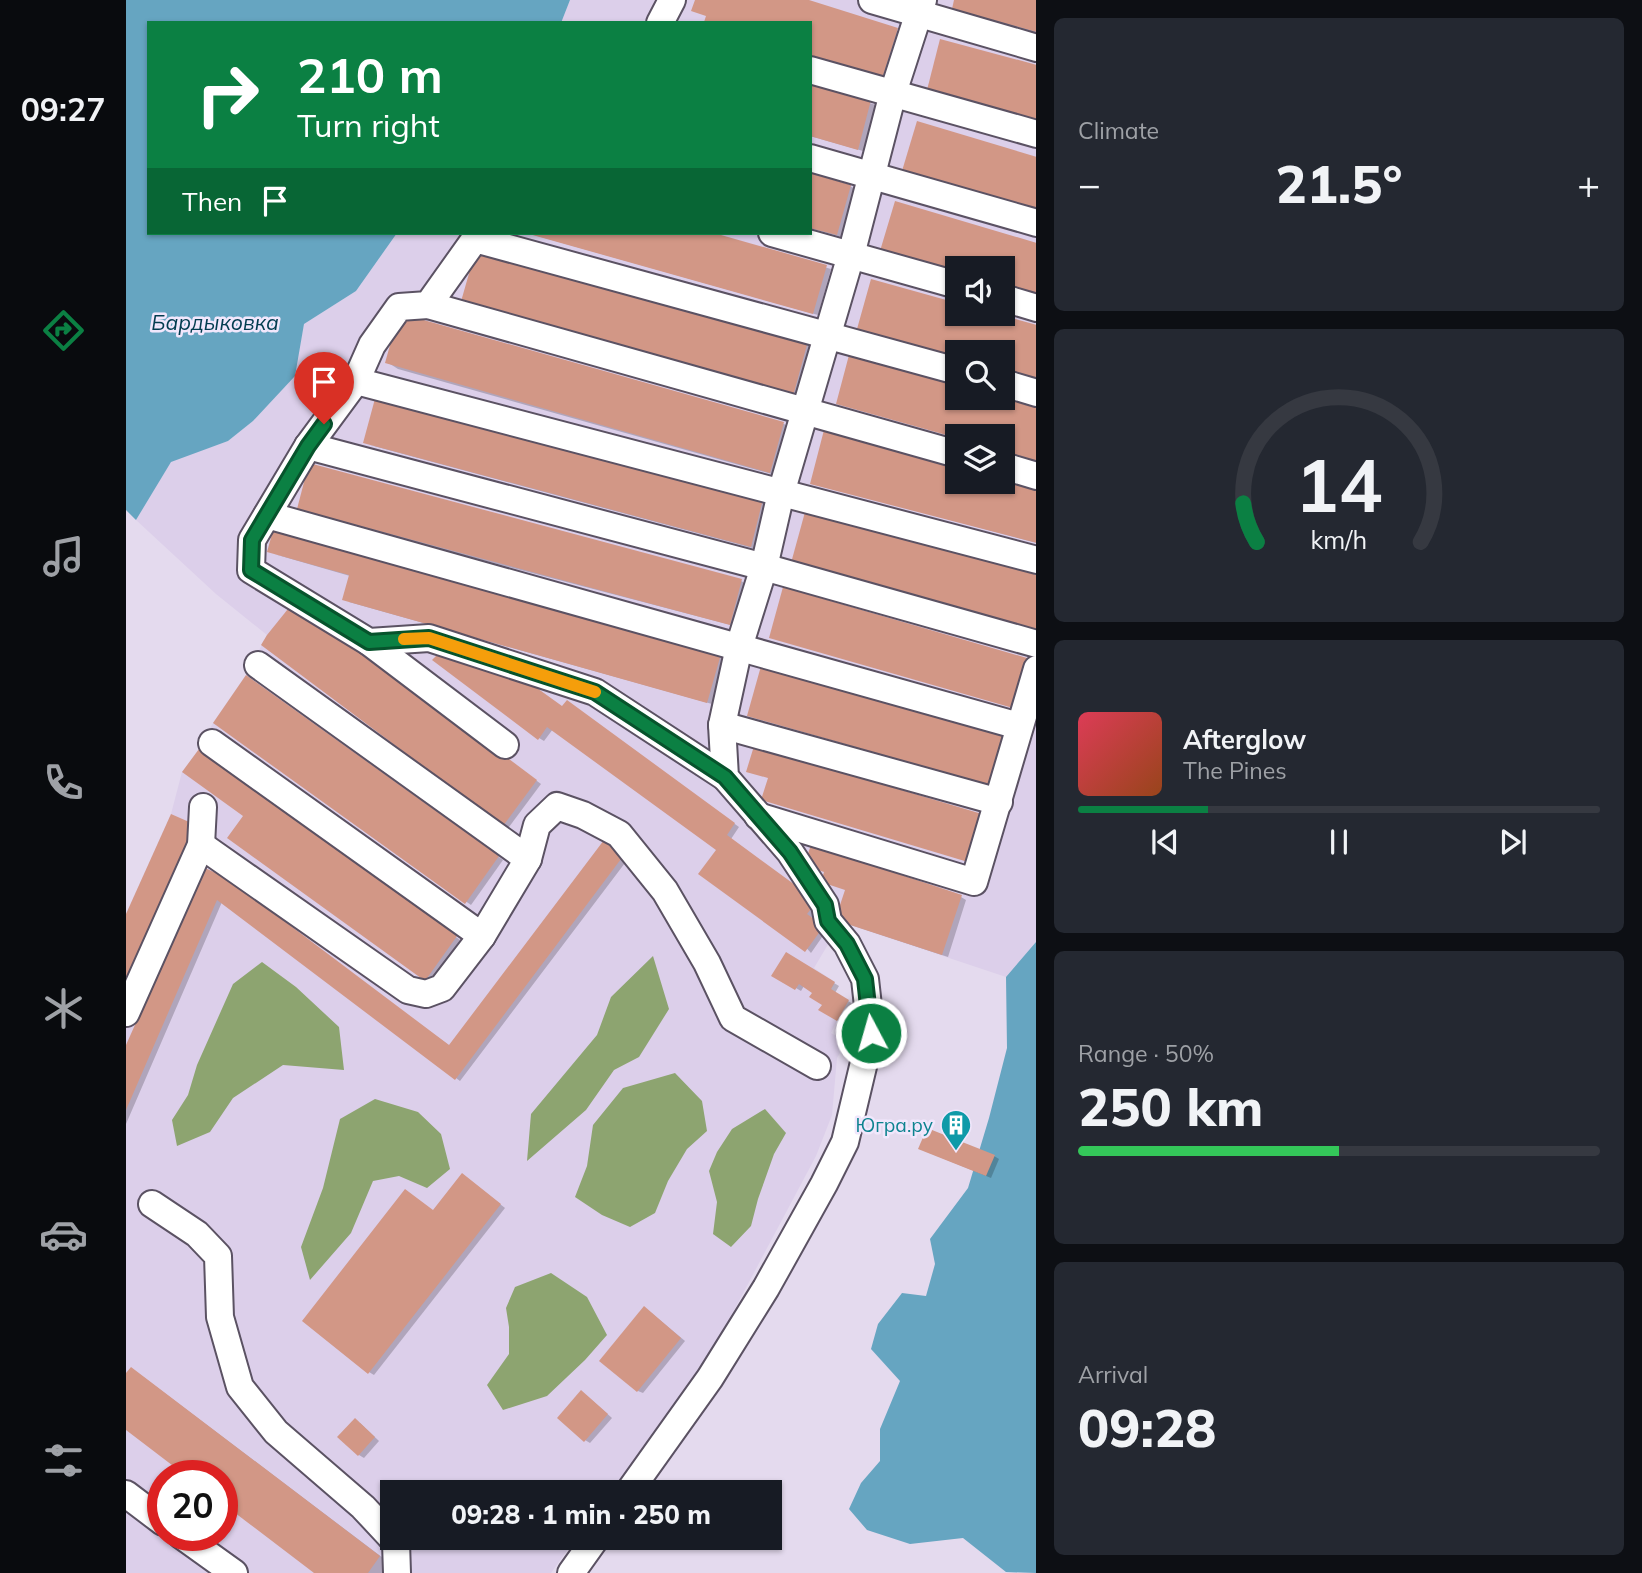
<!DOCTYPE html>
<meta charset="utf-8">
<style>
:root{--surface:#171b24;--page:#242831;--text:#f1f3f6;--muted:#9ea1a6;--line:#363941;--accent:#0b8043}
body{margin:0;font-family:Mulish,sans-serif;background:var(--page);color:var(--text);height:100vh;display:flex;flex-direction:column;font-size:26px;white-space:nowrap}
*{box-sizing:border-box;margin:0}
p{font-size:23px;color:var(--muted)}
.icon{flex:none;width:38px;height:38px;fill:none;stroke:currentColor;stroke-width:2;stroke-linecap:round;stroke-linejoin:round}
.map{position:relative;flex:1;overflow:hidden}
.sheet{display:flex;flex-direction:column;gap:18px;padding:18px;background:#0d0f14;width:606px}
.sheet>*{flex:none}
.hud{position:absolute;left:21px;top:21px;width:665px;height:214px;border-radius:0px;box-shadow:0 2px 5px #0004;background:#0b8043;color:#fff;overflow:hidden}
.fabs{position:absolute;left:819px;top:256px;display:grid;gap:14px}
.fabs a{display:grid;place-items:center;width:70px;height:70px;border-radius:0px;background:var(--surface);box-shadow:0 2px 5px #0004;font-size:35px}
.speed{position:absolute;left:21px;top:1460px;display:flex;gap:14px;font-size:35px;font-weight:700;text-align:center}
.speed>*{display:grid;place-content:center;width:91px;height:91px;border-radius:50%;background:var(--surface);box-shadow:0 2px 5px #0004;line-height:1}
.speed .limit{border:10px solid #d22;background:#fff;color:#111}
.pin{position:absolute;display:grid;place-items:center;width:60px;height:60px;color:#fff;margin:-72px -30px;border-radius:50% 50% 50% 0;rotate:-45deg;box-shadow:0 0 7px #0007}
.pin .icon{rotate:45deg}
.me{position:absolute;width:77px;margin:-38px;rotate:354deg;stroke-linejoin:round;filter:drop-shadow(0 0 5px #0008)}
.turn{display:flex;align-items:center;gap:24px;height:147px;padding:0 35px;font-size:32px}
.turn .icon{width:91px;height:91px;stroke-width:2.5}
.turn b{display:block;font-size:49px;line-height:60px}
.then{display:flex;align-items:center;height:66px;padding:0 35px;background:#0003;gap:14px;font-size:26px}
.big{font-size:52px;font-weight:800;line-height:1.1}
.sheet .widget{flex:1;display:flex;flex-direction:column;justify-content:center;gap:10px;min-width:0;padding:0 24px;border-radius:10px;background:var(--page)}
.sheet .dial{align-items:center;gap:0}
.dial svg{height:182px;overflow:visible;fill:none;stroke:var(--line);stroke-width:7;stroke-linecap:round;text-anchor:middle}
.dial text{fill:var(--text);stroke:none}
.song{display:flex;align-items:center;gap:21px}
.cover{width:84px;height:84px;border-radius:10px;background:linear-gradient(135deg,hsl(350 70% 55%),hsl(20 70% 35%))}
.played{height:7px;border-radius:4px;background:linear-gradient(90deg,var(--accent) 25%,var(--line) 25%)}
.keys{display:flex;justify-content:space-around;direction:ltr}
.heat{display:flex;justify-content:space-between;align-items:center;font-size:38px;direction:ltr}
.charge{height:10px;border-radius:5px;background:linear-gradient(90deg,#34c759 50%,var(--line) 0)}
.trip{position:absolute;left:254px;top:1480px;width:402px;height:70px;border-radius:0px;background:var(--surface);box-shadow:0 2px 5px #0004;font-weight:800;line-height:70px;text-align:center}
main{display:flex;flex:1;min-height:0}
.menu{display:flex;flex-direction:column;width:126px;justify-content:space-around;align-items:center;background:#090b0e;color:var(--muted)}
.menu .icon{width:49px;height:49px}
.menu .selected{color:var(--accent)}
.menu b{font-size:32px;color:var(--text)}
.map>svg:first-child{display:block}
.built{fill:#dccfea;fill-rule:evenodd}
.forest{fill:#8da470}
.water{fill:#66a5c1}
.shadow{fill:#0003}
.building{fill:#d29786}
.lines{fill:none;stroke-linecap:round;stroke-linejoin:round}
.minor-casing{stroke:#5b5263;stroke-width:30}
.minor{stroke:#fff;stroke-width:26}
.route-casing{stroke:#07532c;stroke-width:18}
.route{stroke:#0b8043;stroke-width:12}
.slow{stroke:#f59e0b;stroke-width:12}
.labels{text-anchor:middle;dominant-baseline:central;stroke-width:5;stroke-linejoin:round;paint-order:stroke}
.culture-label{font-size:19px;fill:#0d838f;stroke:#f1e7fc;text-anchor:end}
.water-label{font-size:21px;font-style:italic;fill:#023c50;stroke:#f1e7fc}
</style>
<main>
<nav class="menu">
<b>09:27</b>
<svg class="icon selected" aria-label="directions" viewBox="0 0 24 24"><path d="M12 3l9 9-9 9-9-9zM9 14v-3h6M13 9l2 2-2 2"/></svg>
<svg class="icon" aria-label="music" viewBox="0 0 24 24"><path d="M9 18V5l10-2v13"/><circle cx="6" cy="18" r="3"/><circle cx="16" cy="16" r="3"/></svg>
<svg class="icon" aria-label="phone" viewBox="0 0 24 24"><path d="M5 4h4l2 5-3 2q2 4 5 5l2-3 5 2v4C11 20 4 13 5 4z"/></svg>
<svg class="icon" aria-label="climate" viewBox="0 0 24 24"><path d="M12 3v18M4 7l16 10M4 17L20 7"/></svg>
<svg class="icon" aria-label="car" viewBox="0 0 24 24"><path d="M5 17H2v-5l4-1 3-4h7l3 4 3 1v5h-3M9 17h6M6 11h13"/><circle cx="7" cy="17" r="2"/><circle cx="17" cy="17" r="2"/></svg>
<svg class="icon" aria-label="filters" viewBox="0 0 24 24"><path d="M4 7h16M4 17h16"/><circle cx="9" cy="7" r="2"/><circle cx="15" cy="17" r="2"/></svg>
</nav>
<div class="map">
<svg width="911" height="1573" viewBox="0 0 911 1573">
<rect width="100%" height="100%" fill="#e4daee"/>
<path class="built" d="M 444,0 L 910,0 L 910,942 L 880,977 L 709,920 L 704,941 L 688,968 L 709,982 L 693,1010 L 711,1021 L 705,1033 L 720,1042 L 711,1058 L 706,1115 L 690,1156 L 581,1361 L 484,1493 L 266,1493 L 266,1538 L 450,1538 L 425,1573 L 0,1573 L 0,914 L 45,814 L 56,772 L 73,749 L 87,723 L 120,675 L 141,635 L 90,594 L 10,520 L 45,461 L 102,441 L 127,421 L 168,376 L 178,324 L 230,291 L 271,233 L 684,233 L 684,23 L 435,23 ZM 831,268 L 877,268 L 877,313 L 831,313 ZM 831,352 L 877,352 L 877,397 L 831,397 ZM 831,436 L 877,436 L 877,481 L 831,481 ZM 37,1475 L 96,1475 L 96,1535 L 37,1535 Z"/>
<g class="forest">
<path d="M 527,956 L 543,1009 L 513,1057 L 488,1070 L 460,1110 L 401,1161 L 405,1114 L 471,1035 L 485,997 Z"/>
<path d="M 136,962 L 170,987 L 213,1027 L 218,1070 L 157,1065 L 107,1098 L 84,1132 L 51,1146 L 46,1120 L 62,1095 L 71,1065 L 107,984 Z"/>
<path d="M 549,1073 L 576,1101 L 581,1131 L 561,1149 L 542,1181 L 529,1213 L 504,1227 L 476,1215 L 449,1197 L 461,1166 L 467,1125 L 497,1088 Z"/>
<path d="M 249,1099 L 292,1112 L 315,1134 L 324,1169 L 301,1188 L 273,1176 L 247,1181 L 225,1233 L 184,1280 L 175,1247 L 197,1188 L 214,1119 Z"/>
<path d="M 639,1109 L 660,1133 L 648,1154 L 632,1199 L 625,1226 L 605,1247 L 587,1234 L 591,1202 L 583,1171 L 591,1152 L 606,1129 Z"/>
<path d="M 425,1273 L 461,1297 L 481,1335 L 459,1360 L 421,1396 L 377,1410 L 361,1385 L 383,1354 L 383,1327 L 380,1308 L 389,1287 Z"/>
</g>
<g class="water">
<path d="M 0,0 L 444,0 L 435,23 L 23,23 L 23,233 L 271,233 L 230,291 L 178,324 L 169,376 L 127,421 L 102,441 L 45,462 L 10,520 L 0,510 Z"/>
<path d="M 910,942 L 910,1573 L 880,1572 L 837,1538 L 784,1544 L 741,1530 L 723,1509 L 735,1483 L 754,1461 L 754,1429 L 774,1381 L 745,1349 L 752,1324 L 776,1293 L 800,1296 L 809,1264 L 804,1239 L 842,1188 L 863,1118 L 881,1048 L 880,977 Z"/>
</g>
<g class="shadow">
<path d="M 571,0 L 677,0 L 776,33 L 761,80 L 684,23 L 581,16 Z"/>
<path d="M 830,0 L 911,0 L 911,33 L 833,11 L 828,8 Z"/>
<path d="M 911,67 L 911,120 L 808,92 Z"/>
<path d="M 684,85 L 750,105 L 737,151 L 684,136 Z"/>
<path d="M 724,186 L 729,189 L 716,237 L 684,228 Z"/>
<path d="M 401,233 L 581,233 L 705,269 L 692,315 Z"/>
<path d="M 274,315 L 658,424 L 663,427 L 649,475 L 272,369 L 261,362 Z"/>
<path d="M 390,322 L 681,342 L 686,345 L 672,397 Z"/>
<path d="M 244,445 L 636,501 L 641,504 L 630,549 Z"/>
<path d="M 831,466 L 831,481 L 877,481 L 877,478 L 911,487 L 911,543 L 686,483 Z"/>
<path d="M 173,508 L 615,581 L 620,584 L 609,626 L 184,515 Z"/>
<path d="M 148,554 L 594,655 L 599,658 L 586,704 L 223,602 L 224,576 Z"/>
<path d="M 175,605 L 415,784 L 383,827 L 378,824 Z"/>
<path d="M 309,660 L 437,708 L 446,706 L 613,827 L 605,839 L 695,905 L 685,918 L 701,930 L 685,953 L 592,850 L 427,729 L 418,741 L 413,738 Z"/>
<path d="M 126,680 L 377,860 L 345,905 L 89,722 Z"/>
<path d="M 78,754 L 334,940 L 304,982 L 119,816 Z"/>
<path d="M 478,842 L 502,859 L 334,1081 L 96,902 L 0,1124 L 0,1049 L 80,870 L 324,1046 Z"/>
<path d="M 700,872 L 835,897 L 840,900 L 822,957 L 716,922 L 721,890 Z"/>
<path d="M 660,954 L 713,986 L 709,993 L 727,1004 L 716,1023 L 695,1010 L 698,1004 L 689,992 L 678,986 L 675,991 L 648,975 Z"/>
<path d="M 799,1151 L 868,1156 L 873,1159 L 865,1178 Z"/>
<path d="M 341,1178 L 379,1208 L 248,1375 L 243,1372 L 308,1212 Z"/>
<path d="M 523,1311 L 559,1341 L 517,1393 L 512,1391 Z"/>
<path d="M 0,1376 L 16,1376 L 265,1564 L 258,1573 L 191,1573 L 96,1475 L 62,1475 L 0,1428 Z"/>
<path d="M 460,1395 L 486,1418 L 464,1443 L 459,1440 Z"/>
<path d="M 234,1423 L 253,1441 L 238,1458 L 233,1455 Z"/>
</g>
<g class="building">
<path d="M 569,0 L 683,0 L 772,28 L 756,79 L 684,56 L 684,23 L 581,23 L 578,22 L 580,16 L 565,11 Z"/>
<path d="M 828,0 L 911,0 L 911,32 L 826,9 Z"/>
<path d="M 814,39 L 911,65 L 911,119 L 801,90 Z"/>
<path d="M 684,83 L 745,100 L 732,150 L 684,136 Z"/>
<path d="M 791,121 L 911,157 L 911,211 L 776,171 Z"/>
<path d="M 684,173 L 725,185 L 711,235 L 684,228 Z"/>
<path d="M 769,201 L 911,243 L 911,297 L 877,287 L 877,268 L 831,268 L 831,274 L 754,251 Z"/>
<path d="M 588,233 L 701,265 L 687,314 L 403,234 Z"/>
<path d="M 350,249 L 682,341 L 667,396 L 334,305 Z"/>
<path d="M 745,279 L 831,303 L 831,313 L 868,313 L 911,325 L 911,379 L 877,370 L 877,352 L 831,352 L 831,357 L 731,329 Z"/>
<path d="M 273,313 L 658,422 L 644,473 L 259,363 Z"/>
<path d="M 723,355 L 831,385 L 831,397 L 873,397 L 911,408 L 911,461 L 877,451 L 877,436 L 831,436 L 831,438 L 710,404 Z"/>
<path d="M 250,395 L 637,499 L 625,547 L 237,443 Z"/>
<path d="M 698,430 L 831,464 L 831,481 L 877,481 L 877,476 L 911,485 L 911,543 L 684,484 Z"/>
<path d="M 183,463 L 616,579 L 604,625 L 171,509 Z"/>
<path d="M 679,512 L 911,575 L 911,630 L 665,563 Z"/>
<path d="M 148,527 L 595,654 L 581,703 L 216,600 L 223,575 L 141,552 Z"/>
<path d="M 657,587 L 901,658 L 887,708 L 643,638 Z"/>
<path d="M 170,599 L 411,780 L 377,826 L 135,645 L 141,635 Z"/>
<path d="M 314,652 L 397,678 L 436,706 L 441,700 L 609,823 L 601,835 L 691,901 L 681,914 L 698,926 L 679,952 L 572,874 L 590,850 L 421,727 L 412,740 L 306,660 Z"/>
<path d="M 635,666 L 879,735 L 865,786 L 621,716 Z"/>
<path d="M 120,675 L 373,856 L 339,904 L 87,723 Z"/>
<path d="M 628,746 L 856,814 L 842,862 L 635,800 L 642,778 L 620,772 Z"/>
<path d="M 73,749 L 331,936 L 299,981 L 101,838 L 117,816 L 56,772 Z"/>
<path d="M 45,814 L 70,825 L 0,982 L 0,914 Z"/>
<path d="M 478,840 L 498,855 L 329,1080 L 91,900 L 0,1110 L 0,1045 L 79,868 L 101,878 L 323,1045 Z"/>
<path d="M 685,845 L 836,895 L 816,955 L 709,920 L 719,890 L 695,882 L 698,872 L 678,865 Z"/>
<path d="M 660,952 L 709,982 L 705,989 L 723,1000 L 711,1021 L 692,1010 L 696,1005 L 683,997 L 686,993 L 673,984 L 669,990 L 645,976 Z"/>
<path d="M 801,1128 L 869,1155 L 860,1176 L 792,1149 Z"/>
<path d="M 336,1173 L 375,1204 L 242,1374 L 176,1321 L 279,1189 L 307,1210 Z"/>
<path d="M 518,1306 L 555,1338 L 511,1392 L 473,1361 Z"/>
<path d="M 5,1367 L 254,1556 L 242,1573 L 188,1573 L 96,1503 L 96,1475 L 59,1475 L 0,1430 L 0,1373 Z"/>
<path d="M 455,1390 L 482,1414 L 458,1442 L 431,1418 Z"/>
<path d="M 229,1418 L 249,1437 L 232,1456 L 211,1437 Z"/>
</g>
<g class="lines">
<g class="minor-casing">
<g id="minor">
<path d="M 746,0 L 911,48"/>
<path d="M 534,23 L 546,0"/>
<path d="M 684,70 L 911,134"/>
<path d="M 684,158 L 911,223"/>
<path d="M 646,233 L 831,285"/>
<path d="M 877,298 L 911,308"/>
<path d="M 302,305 L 831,454"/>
<path d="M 230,381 L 911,560"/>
<path d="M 877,383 L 911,393"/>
<path d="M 182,446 L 638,567 L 911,644"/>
<path d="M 877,466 L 911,476"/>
<path d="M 141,515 L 893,726"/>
<path d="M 243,642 L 379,745"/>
<path d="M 132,665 L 402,859"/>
<path d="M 596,725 L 873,802"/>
<path d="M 86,743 L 356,936"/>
<path d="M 599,777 L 469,692 L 303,638 L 243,642 L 125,570 L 126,540 L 182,446 L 230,381 L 246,345 L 273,307 L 302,305 L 349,239 L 831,371"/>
<path d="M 632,816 L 848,882 L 911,669"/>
<path d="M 75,845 L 282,990 L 300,994 L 316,988 L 356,936 L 402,859 L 411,825 L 431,806 L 457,815 L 493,834 L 539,891 L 581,963 L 607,1018 L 691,1066"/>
<path d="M 0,1013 L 75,845 L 77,807"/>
<path d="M 26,1204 L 71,1234 L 92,1256 L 94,1317 L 114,1387 L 150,1432 L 237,1507 L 266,1538"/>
<path d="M 502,1493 L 584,1378 L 640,1288 L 698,1184 L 719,1142 L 745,1033 L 739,979 L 721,944 L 702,921 L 699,905 L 664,852 L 599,777 L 596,725 L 613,647 L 638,567 L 655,493 L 725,255 L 767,93 L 797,0"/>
<path d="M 0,1494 L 37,1522"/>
<path d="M 55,1535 L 108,1573"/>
<path d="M 266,1538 L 270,1542 L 271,1573"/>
<path d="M 445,1573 L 470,1538"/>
</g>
</g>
<use href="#minor" class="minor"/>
</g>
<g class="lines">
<g class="route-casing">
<path id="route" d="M 198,424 L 182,446 L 126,540 L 125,570 L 243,642 L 303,638 L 469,692 L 599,777 L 664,852 L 699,905 L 702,921 L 721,944 L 739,979 L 745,1033"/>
</g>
<use href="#route" class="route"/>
<path class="slow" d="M 278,639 L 303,638 L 469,692"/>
</g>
<defs>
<g id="building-pin" transform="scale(1.575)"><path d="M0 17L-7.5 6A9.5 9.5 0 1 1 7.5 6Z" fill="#0f9aa8" stroke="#f1e7fc"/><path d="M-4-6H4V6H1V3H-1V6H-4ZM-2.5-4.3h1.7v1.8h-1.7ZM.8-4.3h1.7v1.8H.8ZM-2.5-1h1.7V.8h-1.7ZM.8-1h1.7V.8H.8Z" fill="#fff"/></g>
</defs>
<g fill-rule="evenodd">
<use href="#building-pin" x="830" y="1125"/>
</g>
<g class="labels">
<g class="culture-label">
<text x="807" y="1125">Югра.ру</text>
</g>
<g class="water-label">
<text x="89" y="322">Бардыковка</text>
</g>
</g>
</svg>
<div class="fabs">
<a><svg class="icon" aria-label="sound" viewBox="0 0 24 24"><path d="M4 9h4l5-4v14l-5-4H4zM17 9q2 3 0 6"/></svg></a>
<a><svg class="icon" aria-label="search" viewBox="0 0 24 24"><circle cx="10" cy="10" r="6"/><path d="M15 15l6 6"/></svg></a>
<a><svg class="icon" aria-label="layers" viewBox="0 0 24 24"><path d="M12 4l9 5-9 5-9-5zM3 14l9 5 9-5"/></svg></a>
</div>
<div class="speed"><div class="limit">20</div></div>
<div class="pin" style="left:198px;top:424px;background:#d93025"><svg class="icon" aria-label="arrive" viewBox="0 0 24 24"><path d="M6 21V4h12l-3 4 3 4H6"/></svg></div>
<svg class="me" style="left:745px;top:1033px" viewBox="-20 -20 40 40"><circle r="17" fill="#0b8043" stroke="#fff" stroke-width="3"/><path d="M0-11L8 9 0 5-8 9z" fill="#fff"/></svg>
<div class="trip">09:28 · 1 min · 250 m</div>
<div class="hud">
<div class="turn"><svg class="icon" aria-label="right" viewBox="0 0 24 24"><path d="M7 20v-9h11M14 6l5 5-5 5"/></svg><div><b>210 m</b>Turn right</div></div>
<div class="then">Then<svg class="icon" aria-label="arrive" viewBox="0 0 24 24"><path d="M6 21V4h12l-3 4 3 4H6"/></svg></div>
</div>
</div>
<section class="sheet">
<div class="widget"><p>Climate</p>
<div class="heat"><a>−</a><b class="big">21.5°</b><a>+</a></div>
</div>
<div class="widget dial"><svg viewBox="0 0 100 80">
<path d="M14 69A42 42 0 1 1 86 69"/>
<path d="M14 69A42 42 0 0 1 8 52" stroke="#0b8043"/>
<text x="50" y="56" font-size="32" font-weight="700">14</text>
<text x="50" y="72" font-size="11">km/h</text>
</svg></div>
<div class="widget">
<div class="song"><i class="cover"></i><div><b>Afterglow</b><p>The Pines</p></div></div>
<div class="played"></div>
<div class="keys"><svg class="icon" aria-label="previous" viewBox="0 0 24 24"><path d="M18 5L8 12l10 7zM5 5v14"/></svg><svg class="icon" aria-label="pause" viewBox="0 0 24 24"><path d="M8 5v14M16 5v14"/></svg><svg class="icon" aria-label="next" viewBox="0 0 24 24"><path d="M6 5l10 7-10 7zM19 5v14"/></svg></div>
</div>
<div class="widget"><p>Range · 50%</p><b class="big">250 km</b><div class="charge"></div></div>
<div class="widget"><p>Arrival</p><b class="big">09:28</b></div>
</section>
</main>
